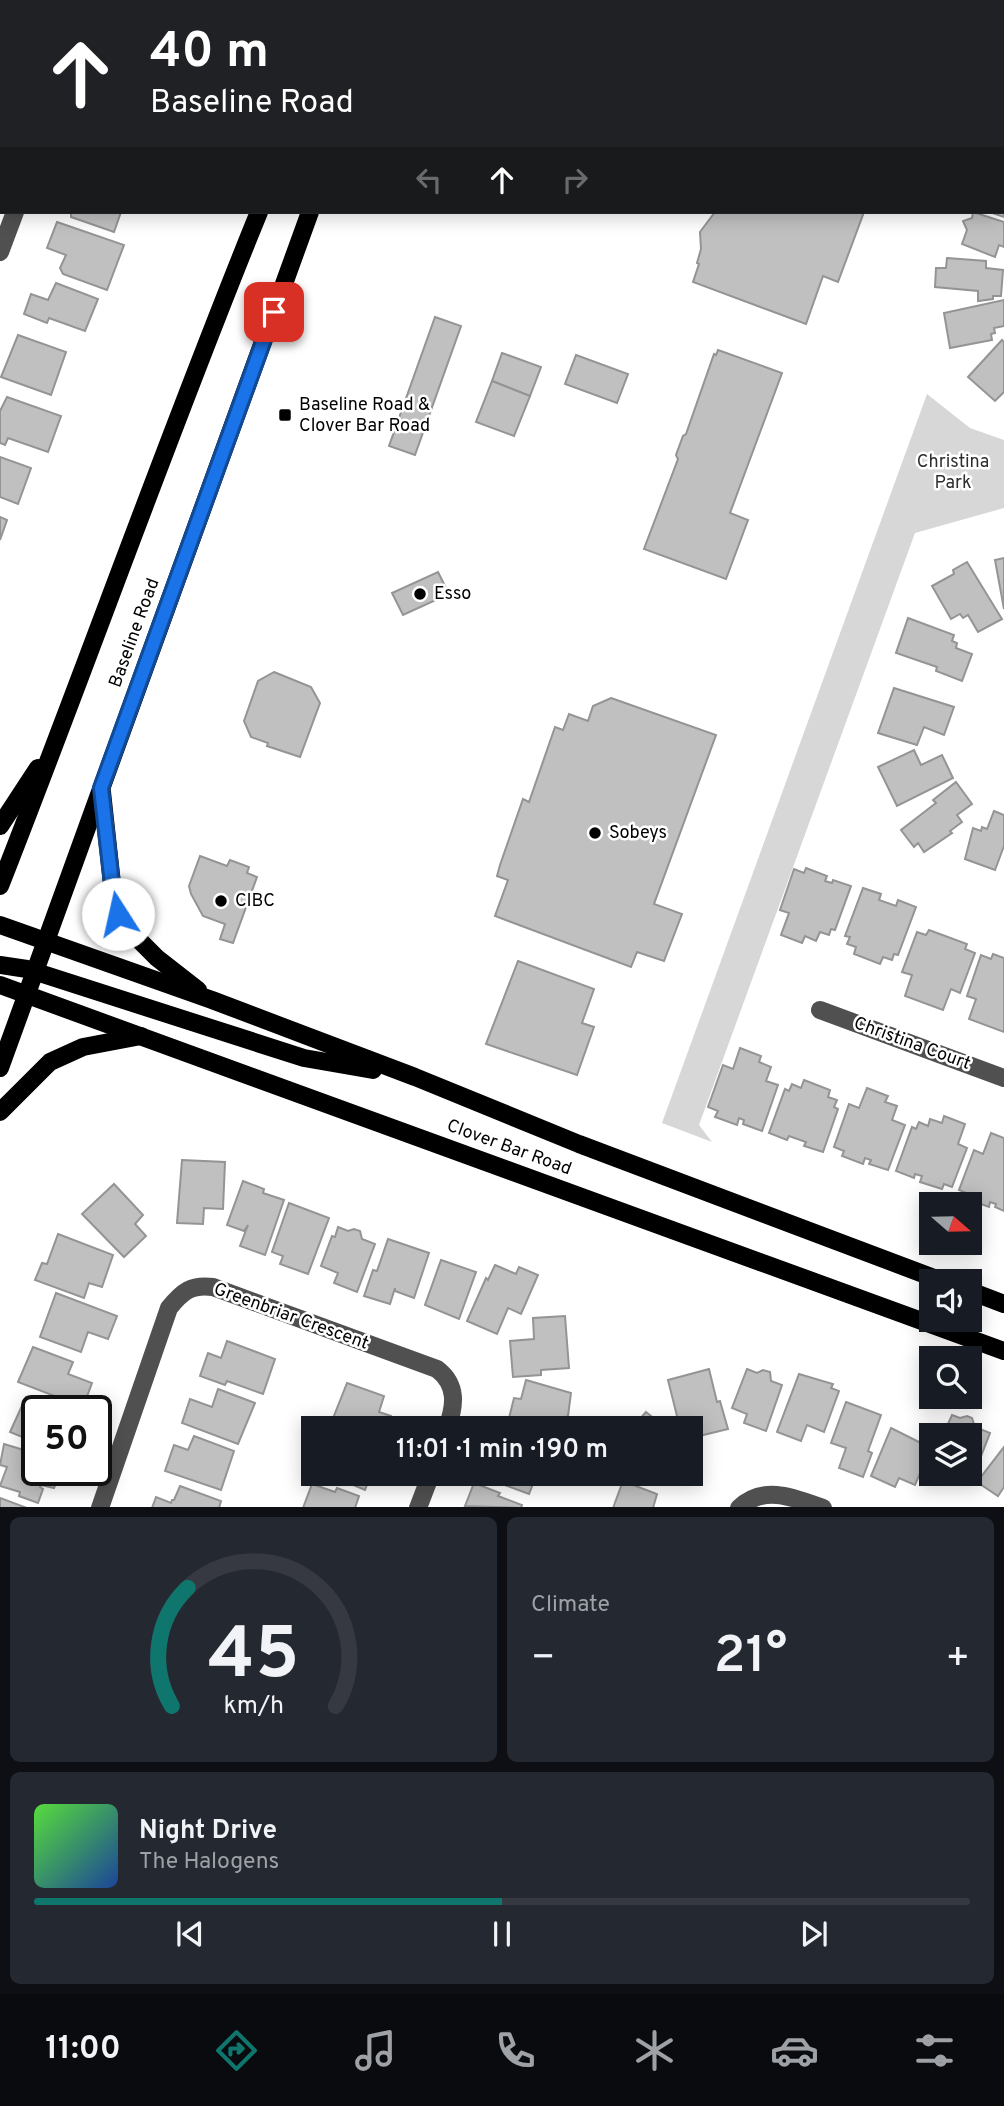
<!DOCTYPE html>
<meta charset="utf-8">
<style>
:root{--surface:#171b24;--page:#242831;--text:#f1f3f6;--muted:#9ea1a6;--line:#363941;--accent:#0f766e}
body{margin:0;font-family:Overpass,sans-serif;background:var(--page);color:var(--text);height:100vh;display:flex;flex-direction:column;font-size:26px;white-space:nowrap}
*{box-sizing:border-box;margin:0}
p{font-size:23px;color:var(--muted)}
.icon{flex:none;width:38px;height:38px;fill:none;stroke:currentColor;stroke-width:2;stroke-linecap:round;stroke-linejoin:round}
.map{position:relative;height:1507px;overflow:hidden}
.side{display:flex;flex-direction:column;gap:10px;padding:10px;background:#0d0f14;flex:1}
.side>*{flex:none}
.hud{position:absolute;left:0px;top:0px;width:1004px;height:214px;box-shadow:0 4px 18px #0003;background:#202124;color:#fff;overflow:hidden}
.needle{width:46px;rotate:110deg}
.fabs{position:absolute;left:919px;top:1192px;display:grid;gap:14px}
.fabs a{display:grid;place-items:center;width:63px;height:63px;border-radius:0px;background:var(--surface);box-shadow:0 4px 18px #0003;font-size:35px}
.speed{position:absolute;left:21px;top:1395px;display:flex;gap:14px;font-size:35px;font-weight:700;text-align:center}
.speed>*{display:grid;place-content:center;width:91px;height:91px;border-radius:50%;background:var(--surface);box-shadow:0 4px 18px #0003;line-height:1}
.speed .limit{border:4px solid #111;border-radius:10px;background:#fff;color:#111}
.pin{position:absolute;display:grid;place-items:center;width:60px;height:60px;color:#fff;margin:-30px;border-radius:14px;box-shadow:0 4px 10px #0006}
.me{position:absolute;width:77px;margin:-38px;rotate:350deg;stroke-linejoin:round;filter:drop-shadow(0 0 5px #0008)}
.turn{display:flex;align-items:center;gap:24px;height:147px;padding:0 35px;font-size:32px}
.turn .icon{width:91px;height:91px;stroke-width:2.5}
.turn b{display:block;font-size:49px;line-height:60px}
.lanes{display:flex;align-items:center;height:66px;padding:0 35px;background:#0003;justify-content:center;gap:35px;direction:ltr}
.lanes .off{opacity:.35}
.big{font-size:52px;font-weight:600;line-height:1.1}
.side .card{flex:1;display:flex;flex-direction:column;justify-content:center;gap:10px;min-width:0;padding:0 24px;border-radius:10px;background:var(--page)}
.side .dial{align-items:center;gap:0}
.dial svg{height:182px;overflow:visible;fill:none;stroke:var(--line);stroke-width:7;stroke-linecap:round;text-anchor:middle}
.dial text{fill:var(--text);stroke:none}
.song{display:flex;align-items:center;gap:21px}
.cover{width:84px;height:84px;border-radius:10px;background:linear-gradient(135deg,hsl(110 70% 55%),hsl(220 70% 35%))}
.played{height:7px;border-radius:4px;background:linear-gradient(90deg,var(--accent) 50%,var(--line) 50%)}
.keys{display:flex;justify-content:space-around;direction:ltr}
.heat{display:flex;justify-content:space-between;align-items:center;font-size:38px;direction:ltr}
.side .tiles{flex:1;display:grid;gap:10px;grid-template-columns:1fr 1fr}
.card:last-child{grid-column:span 2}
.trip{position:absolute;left:301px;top:1416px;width:402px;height:70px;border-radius:0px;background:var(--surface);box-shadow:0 4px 18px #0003;font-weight:600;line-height:70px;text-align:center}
.tab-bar{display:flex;height:112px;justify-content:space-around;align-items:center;background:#090b0e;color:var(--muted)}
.tab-bar .icon{width:49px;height:49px}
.tab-bar .active{color:var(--accent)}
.tab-bar b{font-size:32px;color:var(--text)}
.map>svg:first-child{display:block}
.green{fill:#d7d7d7}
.building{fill:#c0c0c0;stroke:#949494;stroke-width:2}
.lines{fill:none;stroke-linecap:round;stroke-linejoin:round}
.minor{stroke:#505050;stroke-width:18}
.major{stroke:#000;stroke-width:18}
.route-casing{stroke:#114b97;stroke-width:18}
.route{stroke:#1a73e8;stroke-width:12}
.poi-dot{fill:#000;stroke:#fff;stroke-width:2.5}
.labels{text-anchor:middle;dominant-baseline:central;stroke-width:5;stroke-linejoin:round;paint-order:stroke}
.poi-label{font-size:18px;fill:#000;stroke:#fff;text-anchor:start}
.park-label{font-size:18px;fill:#2e2e2e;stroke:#fff}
.street-label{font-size:18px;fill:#000;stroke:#fff}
</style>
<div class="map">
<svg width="1004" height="1508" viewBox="0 0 1004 1508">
<rect width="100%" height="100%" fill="#fff"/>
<path class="green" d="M 927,394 L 970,428 L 1004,440 L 1004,508 L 915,533 L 699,1125 L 712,1142 L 662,1123 Z"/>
<g class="building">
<path d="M 150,0 L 191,0 L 190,2 Z"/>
<path d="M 803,0 L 883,0 L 802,2 Z"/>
<path d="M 0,33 L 2,34 L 2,70 L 0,69 Z"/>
<path d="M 1003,182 L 1004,182 L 1004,217 L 995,214 L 1003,212 Z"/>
<path d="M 71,212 L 121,212 L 114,232 L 71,217 Z"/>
<path d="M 715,212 L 864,212 L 838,282 L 823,276 L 806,324 L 693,282 L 699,264 L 697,263 L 701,249 L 700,232 Z"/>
<path d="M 973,212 L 1004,222 L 1004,247 L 999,245 L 995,257 L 962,244 L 967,230 L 963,221 L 972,218 Z"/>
<path d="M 57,222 L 124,245 L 107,290 L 63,274 L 60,268 L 66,255 L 47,248 Z"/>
<path d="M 947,258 L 986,261 L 986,268 L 1003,270 L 1001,296 L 993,296 L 993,299 L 978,301 L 978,291 L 935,287 L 936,268 L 946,268 Z"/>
<path d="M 56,283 L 98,299 L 85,331 L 49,318 L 47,323 L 24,314 L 31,294 L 48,300 Z"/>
<path d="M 1004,300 L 1004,326 L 994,328 L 995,333 L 991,334 L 992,340 L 950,348 L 944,313 Z"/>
<path d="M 435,317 L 461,326 L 415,455 L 389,446 Z"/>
<path d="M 18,335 L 66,352 L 51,395 L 1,377 Z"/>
<path d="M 1002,340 L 1004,342 L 1004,392 L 995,401 L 968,377 Z"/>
<path d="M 718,350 L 782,373 L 730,513 L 748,520 L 726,579 L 644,549 L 678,459 L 676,455 L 683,436 L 686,434 L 714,354 L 716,355 Z"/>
<path d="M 502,353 L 541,367 L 530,396 L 492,381 Z"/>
<path d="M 576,355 L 628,374 L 617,403 L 565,384 Z"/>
<path d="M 492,381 L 530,396 L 514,436 L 476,422 Z"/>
<path d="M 7,397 L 61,416 L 48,452 L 8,438 L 5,445 L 0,443 L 0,411 Z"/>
<path d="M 0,457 L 31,468 L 18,504 L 0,497 Z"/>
<path d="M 0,517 L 7,520 L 0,540 Z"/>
<path d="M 1004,558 L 1004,609 L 995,560 Z"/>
<path d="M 967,562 L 1002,619 L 978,632 L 968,615 L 963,618 L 960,614 L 951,619 L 932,586 L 954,574 L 953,570 Z"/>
<path d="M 438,572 L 449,594 L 403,615 L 392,593 Z"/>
<path d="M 908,618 L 954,635 L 952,641 L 957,643 L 956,648 L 972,654 L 962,681 L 936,671 L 937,667 L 896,653 Z"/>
<path d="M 274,672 L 311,687 L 320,703 L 300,757 L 267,746 L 268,743 L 251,737 L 244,721 L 258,681 Z"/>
<path d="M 894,688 L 954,707 L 944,735 L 924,727 L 917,745 L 878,733 Z"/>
<path d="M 611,698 L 716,735 L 654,904 L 682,914 L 664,961 L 637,952 L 631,967 L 495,916 L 508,880 L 497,876 L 500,865 L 523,799 L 529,802 L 555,727 L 563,730 L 569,714 L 588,721 L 593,706 Z"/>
<path d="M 914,750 L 921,765 L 942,755 L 953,778 L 897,806 L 878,767 Z"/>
<path d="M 956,782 L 972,804 L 957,815 L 962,822 L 950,831 L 952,833 L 924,852 L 918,843 L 914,847 L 901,830 L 936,803 L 933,800 Z"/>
<path d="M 994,811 L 1004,815 L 1004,846 L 995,870 L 965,859 L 973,828 L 981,831 L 982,827 L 987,829 Z"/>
<path d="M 200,856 L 227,866 L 230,860 L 249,867 L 247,873 L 257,877 L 233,943 L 220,939 L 225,924 L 203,916 L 191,894 L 189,886 Z"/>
<path d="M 806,868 L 827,876 L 825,881 L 832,883 L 833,880 L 851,886 L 835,930 L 831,929 L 829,935 L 820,932 L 816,941 L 805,936 L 802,943 L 781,935 L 789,913 L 780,910 L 794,869 L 804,873 Z"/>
<path d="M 863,888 L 881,894 L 879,900 L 896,906 L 898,900 L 916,907 L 898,955 L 894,954 L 892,960 L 883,957 L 880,964 L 854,954 L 856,947 L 847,944 L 850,937 L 845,936 Z"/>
<path d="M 929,930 L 967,944 L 965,949 L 975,953 L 960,993 L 951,989 L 943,1010 L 905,996 L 912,975 L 902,972 L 917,932 L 926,935 Z"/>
<path d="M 993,954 L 1004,958 L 1004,1032 L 969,1019 L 976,999 L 967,996 L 981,955 L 991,959 Z"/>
<path d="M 518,961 L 594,989 L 582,1023 L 594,1027 L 577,1075 L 486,1044 Z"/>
<path d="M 740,1048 L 761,1056 L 759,1062 L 771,1067 L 766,1081 L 778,1085 L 762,1131 L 743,1124 L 744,1120 L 739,1118 L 737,1125 L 715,1117 L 718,1111 L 708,1107 L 723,1065 L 733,1069 Z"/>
<path d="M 804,1080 L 830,1090 L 828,1097 L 837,1100 L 834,1107 L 838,1109 L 823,1152 L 804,1146 L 806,1142 L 789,1136 L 787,1140 L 769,1133 L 785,1089 L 789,1091 L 792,1084 L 801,1088 Z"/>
<path d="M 867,1088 L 888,1096 L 885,1102 L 897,1106 L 892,1120 L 905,1125 L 888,1170 L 869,1164 L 871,1160 L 865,1158 L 863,1164 L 842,1156 L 844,1151 L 834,1147 L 849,1104 L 859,1108 Z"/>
<path d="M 944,1116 L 965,1124 L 958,1144 L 967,1148 L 952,1187 L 944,1184 L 942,1189 L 920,1182 L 922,1176 L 915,1174 L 914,1178 L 896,1171 L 912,1127 L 916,1129 L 919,1122 L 928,1126 L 930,1119 L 942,1123 Z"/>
<path d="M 991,1133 L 1004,1138 L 1004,1211 L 995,1207 L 996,1204 L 990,1202 L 989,1207 L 967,1199 L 969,1194 L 959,1190 L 974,1150 L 983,1154 Z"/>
<path d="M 182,1160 L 225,1162 L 223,1209 L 204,1208 L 203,1224 L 177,1223 Z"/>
<path d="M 243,1181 L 264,1189 L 263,1193 L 284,1200 L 265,1255 L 240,1246 L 248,1225 L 244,1231 L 227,1225 Z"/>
<path d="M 114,1184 L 143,1215 L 135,1224 L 146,1236 L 124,1257 L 82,1214 Z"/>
<path d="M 289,1203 L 329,1218 L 308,1274 L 280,1264 L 283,1256 L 272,1252 Z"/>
<path d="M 338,1227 L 348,1231 L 354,1229 L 360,1231 L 362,1239 L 375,1244 L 357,1292 L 334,1283 L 338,1273 L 321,1266 L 332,1236 L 335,1237 Z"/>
<path d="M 58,1234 L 113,1255 L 102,1287 L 89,1283 L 84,1298 L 35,1280 L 42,1263 L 47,1264 Z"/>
<path d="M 388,1239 L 429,1253 L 414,1298 L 395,1291 L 395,1288 L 390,1304 L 364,1296 L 373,1270 L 377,1271 Z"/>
<path d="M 441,1260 L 476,1272 L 459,1319 L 425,1305 Z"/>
<path d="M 495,1265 L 516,1274 L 519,1267 L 538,1275 L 521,1314 L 508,1308 L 497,1334 L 467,1321 L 486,1278 L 488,1280 Z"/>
<path d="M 56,1293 L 117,1316 L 108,1339 L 88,1332 L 81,1352 L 40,1337 Z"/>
<path d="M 565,1316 L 569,1368 L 541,1370 L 541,1375 L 513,1377 L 510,1341 L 534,1339 L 533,1318 Z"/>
<path d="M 227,1341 L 275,1359 L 263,1394 L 227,1381 L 225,1385 L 200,1376 L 208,1353 L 221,1358 Z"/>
<path d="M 33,1347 L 73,1362 L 68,1374 L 92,1383 L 83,1407 L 18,1382 Z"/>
<path d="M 709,1369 L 717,1402 L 720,1401 L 728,1429 L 695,1437 L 690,1421 L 679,1424 L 668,1380 Z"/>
<path d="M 747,1369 L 757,1373 L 763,1370 L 770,1372 L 771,1381 L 782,1385 L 766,1431 L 744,1423 L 747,1414 L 732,1408 Z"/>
<path d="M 799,1374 L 833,1384 L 831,1388 L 839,1391 L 824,1432 L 807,1425 L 801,1441 L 777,1432 Z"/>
<path d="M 526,1380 L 571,1393 L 568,1416 L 562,1419 L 560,1428 L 531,1428 L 508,1422 L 514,1398 L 521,1399 Z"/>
<path d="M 347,1383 L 384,1396 L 379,1412 L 391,1416 L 387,1428 L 351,1428 L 332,1421 Z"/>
<path d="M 218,1389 L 255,1403 L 238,1444 L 182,1423 L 190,1399 L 212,1407 Z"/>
<path d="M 26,1397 L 64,1410 L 37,1410 L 37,1443 L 10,1432 Z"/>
<path d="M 846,1402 L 881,1415 L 868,1451 L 872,1453 L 863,1477 L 839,1468 L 846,1448 L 831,1443 Z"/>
<path d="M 646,1412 L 666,1428 L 632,1428 Z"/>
<path d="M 952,1415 L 960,1418 L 967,1416 L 972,1418 L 975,1427 L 990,1433 L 971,1482 L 952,1474 L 970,1474 L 970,1435 L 943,1435 Z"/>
<path d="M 891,1428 L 931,1448 L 915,1485 L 899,1478 L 895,1487 L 871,1476 Z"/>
<path d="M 194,1436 L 234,1451 L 221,1490 L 165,1471 L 174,1445 L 188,1450 Z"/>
<path d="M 4,1444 L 37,1454 L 37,1470 L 61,1470 L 54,1488 L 41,1485 L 40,1487 L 43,1489 L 38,1503 L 19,1496 L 20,1492 L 0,1486 L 7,1467 L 0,1465 Z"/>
<path d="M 1004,1447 L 1004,1487 L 998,1496 L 977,1482 Z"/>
<path d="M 327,1474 L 371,1474 L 365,1490 Z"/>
<path d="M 475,1474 L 537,1474 L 529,1494 Z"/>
<path d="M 623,1481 L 657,1494 L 653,1508 L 613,1508 Z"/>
<path d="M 474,1483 L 500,1493 L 498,1496 L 522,1505 L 521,1508 L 465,1506 Z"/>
<path d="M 312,1484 L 335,1492 L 337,1488 L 359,1496 L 355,1508 L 303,1508 Z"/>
<path d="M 180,1486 L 221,1501 L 219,1508 L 152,1508 L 156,1497 L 171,1503 L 172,1500 L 174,1500 Z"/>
<path d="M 0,1498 L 27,1508 L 0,1508 Z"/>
</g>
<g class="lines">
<g class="minor">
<path d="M 91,2 L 92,0"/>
<path d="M 0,252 L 15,212"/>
<path d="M 820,1010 L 1004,1078"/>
<path d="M 100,1508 L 169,1308 C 182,1292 191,1284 213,1287 L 437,1369 C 458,1385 455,1406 447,1428"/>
<path d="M 418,1508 L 431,1474"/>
<path d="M 739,1508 C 764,1484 795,1498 823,1508"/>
</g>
<g class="major">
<path d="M 339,2 L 340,0"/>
<path d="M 388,2 L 388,0"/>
<path d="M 102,792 L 113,893 L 118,914 L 124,925 L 157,958 L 198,990"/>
<path d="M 0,826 L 38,768"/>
<path d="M 0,886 C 88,662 168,435 259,212"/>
<path d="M 0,925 L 212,1000 L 415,1077 L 579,1144 L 942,1281"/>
<path d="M 0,965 L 27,969 L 304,1058 L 373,1070"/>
<path d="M 0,985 L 1004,1351"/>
<path d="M 0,1068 L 310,212"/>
<path d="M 0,1112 L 50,1062 L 83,1047 L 141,1036"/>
<path d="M 970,1291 L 1004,1304"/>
</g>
</g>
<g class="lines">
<g class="route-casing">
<path id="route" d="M 118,914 L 113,893 L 101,788 L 274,312"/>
</g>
<use href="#route" class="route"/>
</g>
<g class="poi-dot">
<rect x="278" y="408" width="14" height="14" rx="3.5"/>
<circle cx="420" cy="594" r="7"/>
<circle cx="595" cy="833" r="7"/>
<circle cx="221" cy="901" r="7"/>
</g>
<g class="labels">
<g class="poi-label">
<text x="299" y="405">Baseline Road &amp;<tspan x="299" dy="21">Clover Bar Road</tspan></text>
<text x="434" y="594">Esso</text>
<text x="609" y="833">Sobeys</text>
<text x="235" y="901">CIBC</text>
</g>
<g class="park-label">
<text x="953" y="462">Christina<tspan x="953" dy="21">Park</tspan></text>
</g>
<g class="street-label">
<text transform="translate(135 633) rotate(-70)">Baseline Road</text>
<text transform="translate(912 1044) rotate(20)">Christina Court</text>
<text transform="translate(509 1148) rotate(20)">Clover Bar Road</text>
<text transform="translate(291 1317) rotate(20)">Greenbriar Crescent</text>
</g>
</g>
</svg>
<div class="fabs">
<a><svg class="needle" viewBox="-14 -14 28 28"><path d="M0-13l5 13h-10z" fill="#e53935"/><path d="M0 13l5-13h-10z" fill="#9ea1a6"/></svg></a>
<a><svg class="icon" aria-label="sound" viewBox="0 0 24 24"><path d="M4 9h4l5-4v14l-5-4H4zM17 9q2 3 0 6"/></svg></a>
<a><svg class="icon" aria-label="search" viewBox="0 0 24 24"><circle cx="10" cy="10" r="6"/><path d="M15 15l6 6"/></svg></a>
<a><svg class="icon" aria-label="layers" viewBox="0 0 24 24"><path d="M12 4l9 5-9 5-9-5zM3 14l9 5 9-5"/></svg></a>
</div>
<div class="speed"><div class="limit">50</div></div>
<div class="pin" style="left:274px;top:312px;background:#d93025"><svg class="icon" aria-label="arrive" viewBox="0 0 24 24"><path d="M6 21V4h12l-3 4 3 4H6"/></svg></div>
<svg class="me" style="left:118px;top:914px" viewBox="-20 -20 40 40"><circle r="19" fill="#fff"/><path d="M0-13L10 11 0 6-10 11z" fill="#1a73e8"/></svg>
<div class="trip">11:01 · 1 min · 190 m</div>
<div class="hud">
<div class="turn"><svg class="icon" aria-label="ahead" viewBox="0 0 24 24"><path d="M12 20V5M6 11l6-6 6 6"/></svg><div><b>40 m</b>Baseline Road</div></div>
<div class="lanes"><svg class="icon off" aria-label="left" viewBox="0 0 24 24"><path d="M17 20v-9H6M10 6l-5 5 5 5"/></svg><svg class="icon" aria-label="ahead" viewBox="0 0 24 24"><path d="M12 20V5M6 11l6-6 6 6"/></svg><svg class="icon off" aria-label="right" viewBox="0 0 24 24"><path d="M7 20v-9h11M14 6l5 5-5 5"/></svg></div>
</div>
</div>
<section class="side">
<div class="tiles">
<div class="card dial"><svg viewBox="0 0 100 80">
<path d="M14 69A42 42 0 1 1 86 69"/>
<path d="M14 69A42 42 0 0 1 21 17" stroke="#0f766e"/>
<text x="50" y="56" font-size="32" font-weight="700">45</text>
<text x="50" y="72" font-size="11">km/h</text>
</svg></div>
<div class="card"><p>Climate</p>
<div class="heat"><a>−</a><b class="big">21°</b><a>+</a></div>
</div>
<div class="card">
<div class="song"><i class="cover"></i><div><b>Night Drive</b><p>The Halogens</p></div></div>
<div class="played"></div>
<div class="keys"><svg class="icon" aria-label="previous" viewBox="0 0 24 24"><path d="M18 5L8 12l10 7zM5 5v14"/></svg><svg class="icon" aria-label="pause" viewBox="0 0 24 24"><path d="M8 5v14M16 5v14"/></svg><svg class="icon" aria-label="next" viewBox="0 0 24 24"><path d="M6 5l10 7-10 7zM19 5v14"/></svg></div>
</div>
</div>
</section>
<nav class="tab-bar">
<b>11:00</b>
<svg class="icon active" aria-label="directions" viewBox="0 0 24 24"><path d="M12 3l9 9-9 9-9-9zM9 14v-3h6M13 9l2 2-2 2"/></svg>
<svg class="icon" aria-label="music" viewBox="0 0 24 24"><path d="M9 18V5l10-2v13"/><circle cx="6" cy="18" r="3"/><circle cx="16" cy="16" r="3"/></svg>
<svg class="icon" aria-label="phone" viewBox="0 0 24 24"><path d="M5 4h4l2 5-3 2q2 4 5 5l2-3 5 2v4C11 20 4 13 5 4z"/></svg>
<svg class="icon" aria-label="climate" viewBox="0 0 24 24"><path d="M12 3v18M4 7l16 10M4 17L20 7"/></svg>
<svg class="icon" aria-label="car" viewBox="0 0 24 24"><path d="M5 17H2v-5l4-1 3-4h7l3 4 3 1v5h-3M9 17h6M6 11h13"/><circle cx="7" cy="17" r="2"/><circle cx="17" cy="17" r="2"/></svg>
<svg class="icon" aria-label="filters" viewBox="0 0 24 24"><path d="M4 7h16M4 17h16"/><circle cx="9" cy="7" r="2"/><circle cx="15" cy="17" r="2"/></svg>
</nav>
